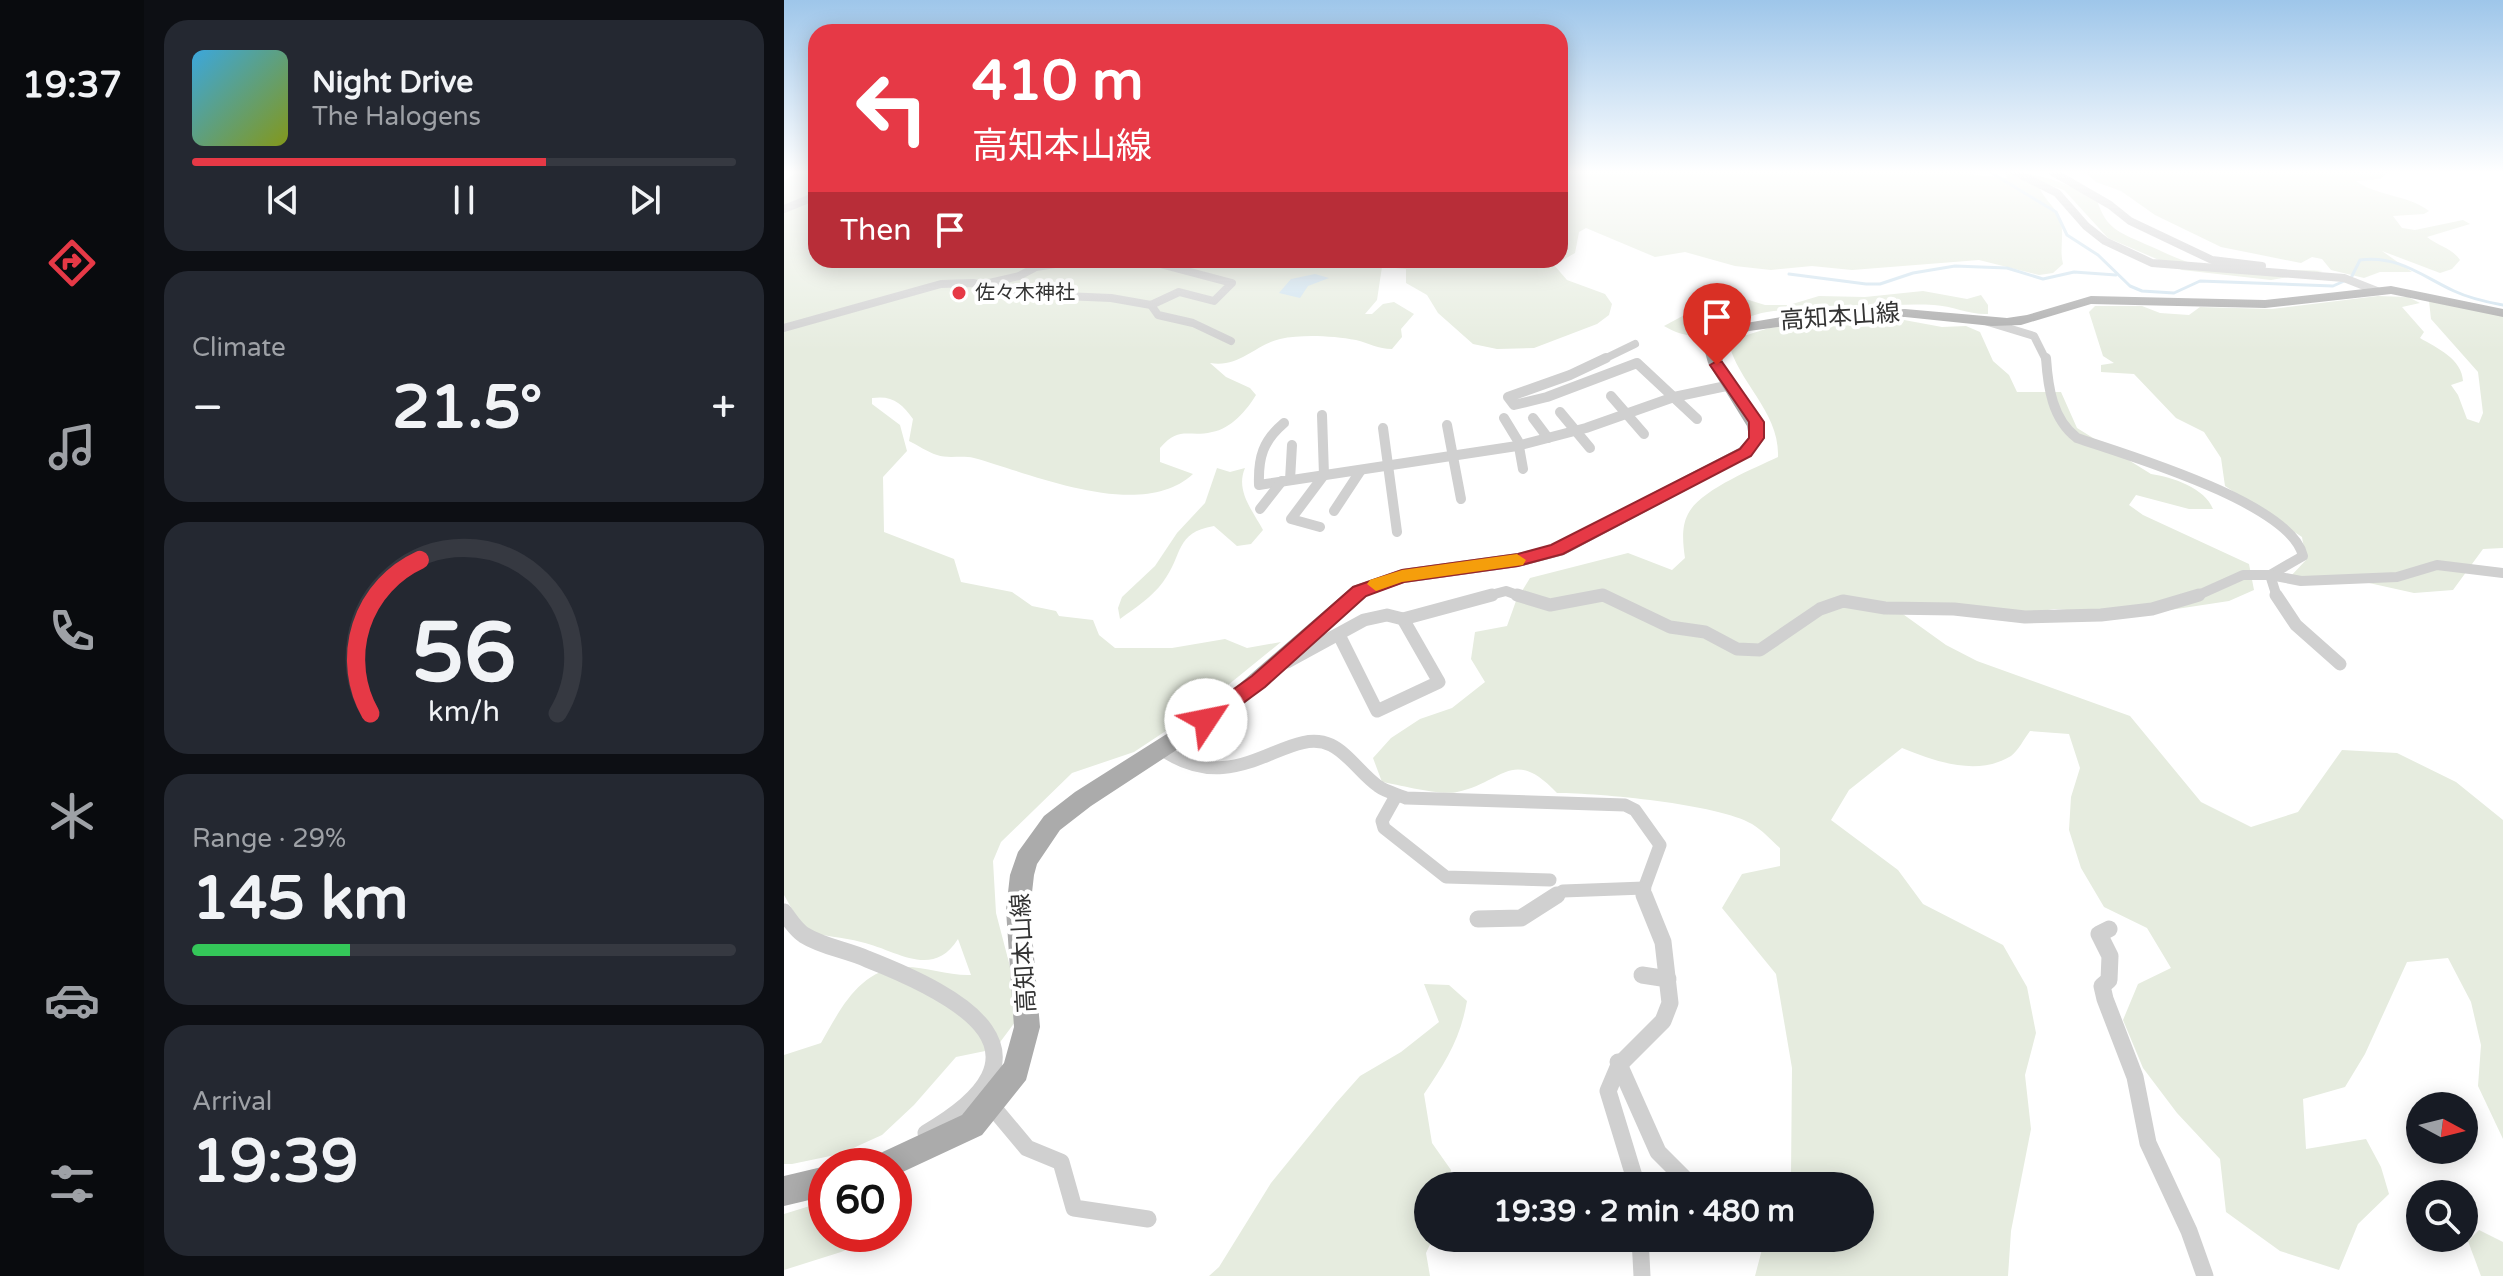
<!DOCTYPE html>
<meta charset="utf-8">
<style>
:root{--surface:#171b24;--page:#242831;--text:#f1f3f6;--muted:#9ea1a6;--line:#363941;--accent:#e63946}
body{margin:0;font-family:"Varela Round","Noto Sans JP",sans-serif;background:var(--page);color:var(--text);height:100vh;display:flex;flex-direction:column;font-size:30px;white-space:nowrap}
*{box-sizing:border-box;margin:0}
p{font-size:26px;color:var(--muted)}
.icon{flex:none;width:44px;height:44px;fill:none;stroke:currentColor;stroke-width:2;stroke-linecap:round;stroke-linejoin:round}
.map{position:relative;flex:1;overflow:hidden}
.panel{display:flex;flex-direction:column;gap:20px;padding:20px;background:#0d0f14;width:640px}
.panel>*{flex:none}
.guide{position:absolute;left:24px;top:24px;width:760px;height:244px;border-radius:24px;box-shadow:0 4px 20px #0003;background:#e63946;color:#fff;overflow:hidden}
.needle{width:52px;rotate:97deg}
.fabs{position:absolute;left:1622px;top:1092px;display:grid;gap:16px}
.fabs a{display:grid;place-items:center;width:72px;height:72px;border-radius:50%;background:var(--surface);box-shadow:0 4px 20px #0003;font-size:40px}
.speed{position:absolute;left:24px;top:1148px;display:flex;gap:16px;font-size:40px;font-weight:700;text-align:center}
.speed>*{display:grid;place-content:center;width:104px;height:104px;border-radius:50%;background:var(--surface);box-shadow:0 4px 20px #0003;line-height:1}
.speed .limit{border:12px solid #d22;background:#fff;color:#111}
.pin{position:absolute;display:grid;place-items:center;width:68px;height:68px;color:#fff;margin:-82px -34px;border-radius:50% 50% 50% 0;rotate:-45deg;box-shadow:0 0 8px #0007}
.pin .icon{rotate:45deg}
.me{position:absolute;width:88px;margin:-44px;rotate:56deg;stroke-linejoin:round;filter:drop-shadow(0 0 6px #0008)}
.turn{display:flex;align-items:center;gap:28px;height:168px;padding:0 32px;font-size:36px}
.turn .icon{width:104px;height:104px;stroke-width:2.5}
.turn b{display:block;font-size:56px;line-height:68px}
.then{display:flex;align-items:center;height:76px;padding:0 32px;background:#0003;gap:16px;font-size:30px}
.big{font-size:60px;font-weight:700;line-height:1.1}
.panel .card{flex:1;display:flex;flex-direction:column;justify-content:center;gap:12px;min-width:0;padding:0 28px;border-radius:24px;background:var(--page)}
.panel .dial{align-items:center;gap:0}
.dial svg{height:208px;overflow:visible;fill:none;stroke:var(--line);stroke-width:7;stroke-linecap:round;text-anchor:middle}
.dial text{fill:var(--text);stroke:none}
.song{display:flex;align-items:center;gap:24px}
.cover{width:96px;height:96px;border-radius:12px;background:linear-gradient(135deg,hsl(200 70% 55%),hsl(70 70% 35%))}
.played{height:8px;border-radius:4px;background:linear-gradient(90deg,var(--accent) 65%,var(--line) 65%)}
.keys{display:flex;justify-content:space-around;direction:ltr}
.heat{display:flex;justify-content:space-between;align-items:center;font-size:44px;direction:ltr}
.charge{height:12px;border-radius:6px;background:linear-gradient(90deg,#34c759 29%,var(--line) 0)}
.trip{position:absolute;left:630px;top:1172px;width:460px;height:80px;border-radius:40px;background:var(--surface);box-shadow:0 4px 20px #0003;font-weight:700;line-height:80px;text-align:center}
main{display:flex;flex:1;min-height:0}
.tab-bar{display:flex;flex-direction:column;width:144px;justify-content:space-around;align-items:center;background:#090b0e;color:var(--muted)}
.tab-bar .icon{width:56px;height:56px}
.tab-bar .selected{color:var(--accent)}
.tab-bar b{font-size:36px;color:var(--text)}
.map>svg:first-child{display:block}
.green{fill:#e6ecdf}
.water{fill:#cfe2ee}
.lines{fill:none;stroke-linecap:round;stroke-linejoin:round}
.stream{stroke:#cfe2ee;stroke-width:3}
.minor-far3{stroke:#d0d0d0;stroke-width:8}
.minor-far2{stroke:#d0d0d0;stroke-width:10}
.minor-far1{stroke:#d0d0d0;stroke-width:13}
.minor{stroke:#d0d0d0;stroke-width:17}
.primary{fill:#ababab;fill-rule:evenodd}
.route{fill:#e63946;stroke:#96252e;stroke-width:2}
.slow{fill:#f59e0b}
.poi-dot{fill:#e63946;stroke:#fff;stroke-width:3}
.labels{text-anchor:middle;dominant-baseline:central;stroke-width:8;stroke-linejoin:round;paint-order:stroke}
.far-poi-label{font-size:20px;fill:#333;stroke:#fff;text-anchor:start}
.street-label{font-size:24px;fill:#333;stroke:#fff}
</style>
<main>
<nav class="tab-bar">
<b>19:37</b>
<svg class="icon selected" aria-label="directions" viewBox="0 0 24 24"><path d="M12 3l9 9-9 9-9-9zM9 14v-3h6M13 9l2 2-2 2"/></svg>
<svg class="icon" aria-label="music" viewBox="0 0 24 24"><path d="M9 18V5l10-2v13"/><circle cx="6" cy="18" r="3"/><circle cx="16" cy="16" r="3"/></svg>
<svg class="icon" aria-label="phone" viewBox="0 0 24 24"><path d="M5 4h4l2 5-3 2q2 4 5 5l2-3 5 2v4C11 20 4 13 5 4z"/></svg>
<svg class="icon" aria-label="climate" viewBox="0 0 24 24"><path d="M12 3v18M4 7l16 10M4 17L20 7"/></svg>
<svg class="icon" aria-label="car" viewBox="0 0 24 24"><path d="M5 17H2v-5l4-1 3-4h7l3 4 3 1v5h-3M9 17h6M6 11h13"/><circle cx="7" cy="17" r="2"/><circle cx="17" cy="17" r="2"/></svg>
<svg class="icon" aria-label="filters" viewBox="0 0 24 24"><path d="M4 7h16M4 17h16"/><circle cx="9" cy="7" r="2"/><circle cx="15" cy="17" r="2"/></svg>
</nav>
<section class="panel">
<div class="card">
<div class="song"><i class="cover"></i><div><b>Night Drive</b><p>The Halogens</p></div></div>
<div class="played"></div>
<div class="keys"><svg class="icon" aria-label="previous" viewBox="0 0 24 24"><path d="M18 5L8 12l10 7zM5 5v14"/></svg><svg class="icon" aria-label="pause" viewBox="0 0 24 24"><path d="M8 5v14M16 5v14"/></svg><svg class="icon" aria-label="next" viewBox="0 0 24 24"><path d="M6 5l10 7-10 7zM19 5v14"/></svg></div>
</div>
<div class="card"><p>Climate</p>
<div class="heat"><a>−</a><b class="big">21.5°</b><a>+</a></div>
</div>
<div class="card dial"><svg viewBox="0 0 100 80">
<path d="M14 69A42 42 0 1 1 86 69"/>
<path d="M14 69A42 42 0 0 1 33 10" stroke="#e63946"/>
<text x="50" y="56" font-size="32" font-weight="700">56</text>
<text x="50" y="72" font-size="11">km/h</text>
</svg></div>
<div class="card"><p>Range · 29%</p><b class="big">145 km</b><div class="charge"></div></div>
<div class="card"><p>Arrival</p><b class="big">19:39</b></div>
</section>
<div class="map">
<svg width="1719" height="1276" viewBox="0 0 1719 1276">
<rect width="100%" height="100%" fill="#fff"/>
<g class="green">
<path d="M 32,172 L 32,260 L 599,260 L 593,300 L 581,314 L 588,314 L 599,304 L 610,302 L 630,314 L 617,329 L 618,337 L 608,349 C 594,349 585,343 572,340 C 549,336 519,334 496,339 C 470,345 456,368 426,363 L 442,377 L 466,388 L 472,395 C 463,410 447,429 428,432 C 404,438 396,425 376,448 L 376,462 L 409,474 C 357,522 249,474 190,458 C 178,455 164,459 153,455 C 143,452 134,445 125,441 L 129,419 C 118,403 108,395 88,398 L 88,404 L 116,425 L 123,451 L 99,477 L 100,532 L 170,559 L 177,582 L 228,592 L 248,606 L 272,611 L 275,616 L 309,620 L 315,635 L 331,648 L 388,648 L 441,639 L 463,648 L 497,642 L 412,711 L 350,752 L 288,773 L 217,842 L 209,861 L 212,913 L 229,978 L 234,1018 L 211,1049 L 172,1057 L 130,1105 L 98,1135 L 56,1154 L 8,1164 L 0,1164 L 0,1055 L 37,1043 C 56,1010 75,969 119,967 C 139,966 165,976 187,975 L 174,939 C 148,980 113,950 77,942 C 59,937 39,936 21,932 L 0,895 L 0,181 L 11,173 Z"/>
<path d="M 776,172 L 1166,172 L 1223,178 L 1222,172 C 1253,172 1286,184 1313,200 C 1322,229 1335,232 1361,244 C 1378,251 1396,261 1414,265 C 1455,273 1498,269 1539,271 L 1487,280 L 1398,270 L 1324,238 L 1280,190 L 1254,181 C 1256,198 1271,204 1276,220 C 1281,235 1275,248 1279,264 L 1269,273 L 1255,275 L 1195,260 L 1068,270 L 1028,266 L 987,270 L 951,266 L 901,252 L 871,257 L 802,228 L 795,232 L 791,253 L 770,265 L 783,280 L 821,294 L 828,304 L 825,315 L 813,324 L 750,348 L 713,349 L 689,344 L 654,313 L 643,295 L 622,283 L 622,269 L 602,267 L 600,260 L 776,260 Z"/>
<path d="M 1300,172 L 1604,172 L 1596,179 L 1572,181 C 1594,197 1623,194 1645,211 L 1640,214 L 1609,216 L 1618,228 L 1631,230 L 1679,220 L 1686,224 L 1643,237 C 1654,246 1668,248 1676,260 L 1668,269 L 1656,273 L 1598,251 L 1628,272 L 1596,272 L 1580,278 L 1547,270 L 1538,259 L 1528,257 L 1517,263 L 1437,247 L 1371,215 L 1337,191 L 1312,182 Z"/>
<path d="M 1139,291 L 1183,299 L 1197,295 L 1204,305 L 1204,314 C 1186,315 1169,306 1150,305 C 1113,303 1076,308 1039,310 C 1020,311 1002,309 983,312 C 943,319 921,351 880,326 L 930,299 L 952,296 L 981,305 L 1005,305 L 1035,296 L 1081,297 Z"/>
<path d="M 1594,296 L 1624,297 L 1636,303 L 1618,307 L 1640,332 L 1636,338 C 1653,348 1678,359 1679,381 L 1667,385 L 1674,395 L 1683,419 L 1695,423 L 1699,413 L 1694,372 L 1647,319 L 1645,301 L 1719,316 L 1719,548 L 1699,549 L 1669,590 L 1630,593 L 1567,579 L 1505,578 L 1522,560 L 1518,537 L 1441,486 L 1437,458 L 1420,432 L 1392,418 L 1350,374 L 1317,372 L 1317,365 L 1330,363 L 1319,356 L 1305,312 L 1311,306 L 1358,306 L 1376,313 L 1405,315 L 1416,307 L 1488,309 Z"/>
<path d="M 1093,315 L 1158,327 L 1182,326 L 1196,332 L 1209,361 L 1225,375 L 1233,392 L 1277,392 L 1293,428 L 1367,474 C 1388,477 1421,488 1429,509 L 1405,509 L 1352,495 L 1345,505 L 1359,515 L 1465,564 L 1470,590 L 1445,601 L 1353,615 L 1270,609 L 1238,614 L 1116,612 L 1162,645 L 1193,661 L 1346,716 L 1417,802 L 1467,827 L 1514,812 L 1558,750 L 1613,753 L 1672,782 L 1719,820 L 1719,1139 L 1694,1086 L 1697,1045 L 1687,1002 L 1664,958 L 1623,962 L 1581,1054 L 1561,1087 L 1519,1099 L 1522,1149 L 1582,1139 L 1597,1167 L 1605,1194 L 1574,1224 L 1555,1270 L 1496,1251 L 1442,1212 L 1436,1159 L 1393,1113 L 1359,1068 L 1339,1020 L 1354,984 L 1387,968 L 1363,928 L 1320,907 L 1297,868 L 1285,830 L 1287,797 L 1296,768 L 1285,734 L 1246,731 C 1240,739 1234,751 1227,756 C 1193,777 1150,761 1118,748 L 1065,790 L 1047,820 L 1114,870 L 1139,904 L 1219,945 L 1243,987 L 1252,1033 L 1241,1075 L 1247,1129 L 1227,1231 L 1224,1276 L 971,1276 L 981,1238 L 1076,1238 L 1076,1186 L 1002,1186 L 1007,1175 L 1008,1068 L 992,974 L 938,908 L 958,874 L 996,866 L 996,848 C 987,840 978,830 968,824 C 934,804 815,793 773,793 C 728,746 720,782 673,792 C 656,796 617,785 598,782 L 589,758 L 607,738 L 636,719 L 668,708 L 701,682 L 687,659 L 691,632 L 723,626 L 732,601 L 746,578 L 844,553 L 888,570 L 901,558 C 899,544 897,527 904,514 C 916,490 969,469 994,457 C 996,412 954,383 944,341 L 985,328 Z"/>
<path d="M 433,468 L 446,472 L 461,468 C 451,491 469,511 479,530 L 467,544 L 453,546 L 430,526 C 390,533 400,554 379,582 C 368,597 351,608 336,619 L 334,608 L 338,597 L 371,566 L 393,533 L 421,503 Z"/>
<path d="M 640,984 L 665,985 L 683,1001 C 676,1040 662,1061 640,1094 L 648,1143 L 667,1170 L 665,1186 L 644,1186 L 644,1238 L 649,1238 L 642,1253 L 646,1276 L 425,1276 L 435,1267 L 487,1183 L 552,1103 L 576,1076 L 617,1052 L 655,1022 Z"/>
<path d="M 42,1201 L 42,1234 L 88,1234 L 86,1239 L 57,1252 L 0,1270 L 0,1214 Z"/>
<path d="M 1695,1230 L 1719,1242 L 1719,1276 L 1697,1276 L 1684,1241 Z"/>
</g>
<path class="water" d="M 531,274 L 545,278 L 524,286 L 516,298 L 495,293 L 507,279 Z"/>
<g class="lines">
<g class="stream">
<path d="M 1166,172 L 1189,172"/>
<path d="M 1206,172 L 1272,212 L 1283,235 L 1314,255 L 1346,286 L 1358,291 L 1390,293 L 1416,281 L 1549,286 L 1567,278 L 1576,260 C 1614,255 1638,276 1670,291 C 1685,298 1702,302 1719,305"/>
<path d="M 1005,274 L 1082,284 L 1096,284 L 1129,273 L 1171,266 L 1223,268 L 1259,279 L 1290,272 L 1332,275"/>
</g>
<g class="minor-far3">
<path d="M 1231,172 L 1273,193 L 1302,226 L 1321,241 L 1368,263 L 1560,278 L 1593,291"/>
<path d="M 1269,172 L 1326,205 L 1346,221 L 1428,260 L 1478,266"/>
<path d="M 0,209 L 32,196"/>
<path d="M 361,260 L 448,283 L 430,301 L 395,292 L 367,305"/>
<path d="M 201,284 L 235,276 L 252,267 L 296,260"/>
<path d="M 1204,322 L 1250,336 L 1262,360"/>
<path d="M 0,328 L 157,284 L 189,283 L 233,294 L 327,298 L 367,305 L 374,315 L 409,323 L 447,341"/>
<path d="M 818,360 L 851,344"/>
</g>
<g class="minor-far2">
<path d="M 822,358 L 786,375 L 724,397 L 730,405 L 763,397 L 853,363 L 913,419"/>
<path d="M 1262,358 C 1264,387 1268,419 1293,438 C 1343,455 1507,503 1519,556 L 1486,575"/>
<path d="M 827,396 L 860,434"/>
<path d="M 776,412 L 806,448"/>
<path d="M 720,418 L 734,441 L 739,469"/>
<path d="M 749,418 L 764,438"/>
<path d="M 500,423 C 479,441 474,457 475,485 L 733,446 L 802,428 L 890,397 L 947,385"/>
<path d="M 663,425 L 677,499"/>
<path d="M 599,428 L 613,532"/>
<path d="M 506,480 L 508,445"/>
<path d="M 476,509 L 498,481"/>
<path d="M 550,511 L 577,470"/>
<path d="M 536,527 L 507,519 L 540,475 L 538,415"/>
<path d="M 1486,575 L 1493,597"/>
<path d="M 699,597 L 722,591 L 739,597"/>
<path d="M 811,597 L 822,597"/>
<path d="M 1410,597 L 1459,575 L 1486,575 L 1517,581 L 1613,577 L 1653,565 L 1719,573"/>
</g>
<g class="minor-far1">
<path d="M 733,595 L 766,605 L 819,595 L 886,627 L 921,632 L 953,649 L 976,650 L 1036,609 L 1059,601 L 1101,608 L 1170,609 L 1241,617 L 1317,615 L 1368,609 L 1415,595"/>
<path d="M 1492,595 L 1512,625 L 1556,664"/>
<path d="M 555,635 L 593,711 L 655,682 L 619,619"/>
<path d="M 503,662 L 580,620 L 603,615 L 619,619 L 708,595"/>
<path d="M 377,749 C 454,802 502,724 547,745 C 564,753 578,775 594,786 C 602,792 613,794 622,798 L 841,805 L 851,810 L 876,845 L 861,886 L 860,897"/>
<path d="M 612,796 L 598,821 L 600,828 L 662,877 L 766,880"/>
<path d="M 770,897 L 779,891 L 860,888"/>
</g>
<g class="minor">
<path d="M 0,912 C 6,920 11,929 20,935 C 39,947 63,950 83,959 C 180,997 281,1053 142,1133"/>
<path d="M 694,919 L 737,918 L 773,895"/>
<path d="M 1325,929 L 1315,934 L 1326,956 L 1325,980 L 1318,986 L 1321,999 L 1351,1077 L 1364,1143 L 1405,1231 L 1421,1276"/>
<path d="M 858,975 L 884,979"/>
<path d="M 834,1062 L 874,1152 L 908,1186"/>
<path d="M 207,1105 L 243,1148 L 277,1162 L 290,1208 L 364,1219"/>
<path d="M 853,1186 L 824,1091 L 835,1065 L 879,1021 L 886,1003 L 879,942 L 860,895"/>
<path d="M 856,1238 L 858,1276"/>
<path d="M 920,1238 L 920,1242"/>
</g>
<g class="primary">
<path d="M 1607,286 L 1719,309 L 1719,317 L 1607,294 L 1481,308 L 1307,304 L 1237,325 L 1208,326 L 1121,317 L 1051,319 L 965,331 L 937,344 L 939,363 L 980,426 L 981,438 L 967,456 L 780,555 L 734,567 L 620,583 L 583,596 L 452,711 L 307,806 L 276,830 L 253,864 L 250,875 L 246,910 L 256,1027 L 242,1080 L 198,1135 L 110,1176 L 110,1166 L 85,1166 L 90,1156 L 178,1115 L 220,1063 L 230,1027 L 222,910 L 226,875 L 234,852 L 260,816 L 291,792 L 438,699 L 569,586 L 618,569 L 734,553 L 768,545 L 955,448 L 965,437 L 963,426 L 924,363 L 921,352 L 923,342 L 936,331 L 962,323 L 1020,313 L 1121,309 L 1223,318 L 1243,315 L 1307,296 L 1481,300 Z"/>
<path d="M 42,1166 L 42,1196 L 0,1206 L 0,1176 Z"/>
</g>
</g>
<linearGradient id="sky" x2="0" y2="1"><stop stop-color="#9ec6ea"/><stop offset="0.49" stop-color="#fff"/><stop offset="1" stop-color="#fff" stop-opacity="0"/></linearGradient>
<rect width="1719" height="351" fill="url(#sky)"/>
<path class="route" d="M 933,361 L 938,362 L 980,422 L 980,438 L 967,456 L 779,554 L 734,566 L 620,582 L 582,596 L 481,687 L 429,725 L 415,725 L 412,720 L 415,714 L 468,676 L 569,587 L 618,570 L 734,554 L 767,545 L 956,449 L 965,438 L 965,422 L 926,365 Z"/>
<path class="slow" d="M 733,554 L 742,560 L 739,565 L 618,582 L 592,591 L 583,584 L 586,580 L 618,570 Z"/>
<circle class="poi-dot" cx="175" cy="293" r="8"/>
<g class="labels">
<g class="far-poi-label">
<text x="191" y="293">佐々木神社</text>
</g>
<g class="street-label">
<text transform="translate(1056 317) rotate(-4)">高知本山線</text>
<text transform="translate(240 953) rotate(-93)">高知本山線</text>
</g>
</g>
</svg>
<div class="fabs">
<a><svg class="needle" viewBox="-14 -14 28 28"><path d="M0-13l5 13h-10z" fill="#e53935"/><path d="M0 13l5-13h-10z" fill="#9ea1a6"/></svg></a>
<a><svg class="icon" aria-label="search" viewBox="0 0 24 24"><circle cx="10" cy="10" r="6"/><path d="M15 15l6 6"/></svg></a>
</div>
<div class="speed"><div class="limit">60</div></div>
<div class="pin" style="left:933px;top:365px;background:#d93025"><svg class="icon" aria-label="arrive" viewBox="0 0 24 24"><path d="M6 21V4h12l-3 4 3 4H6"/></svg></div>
<svg class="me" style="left:422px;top:720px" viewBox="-20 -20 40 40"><circle r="19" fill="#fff"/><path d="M0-13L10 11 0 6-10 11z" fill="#e63946"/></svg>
<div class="trip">19:39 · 2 min · 480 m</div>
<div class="guide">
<div class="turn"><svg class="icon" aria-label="left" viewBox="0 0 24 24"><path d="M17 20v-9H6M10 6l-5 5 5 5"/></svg><div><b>410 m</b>高知本山線</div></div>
<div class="then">Then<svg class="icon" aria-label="arrive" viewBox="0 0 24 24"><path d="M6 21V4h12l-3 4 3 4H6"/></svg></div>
</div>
</div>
</main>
